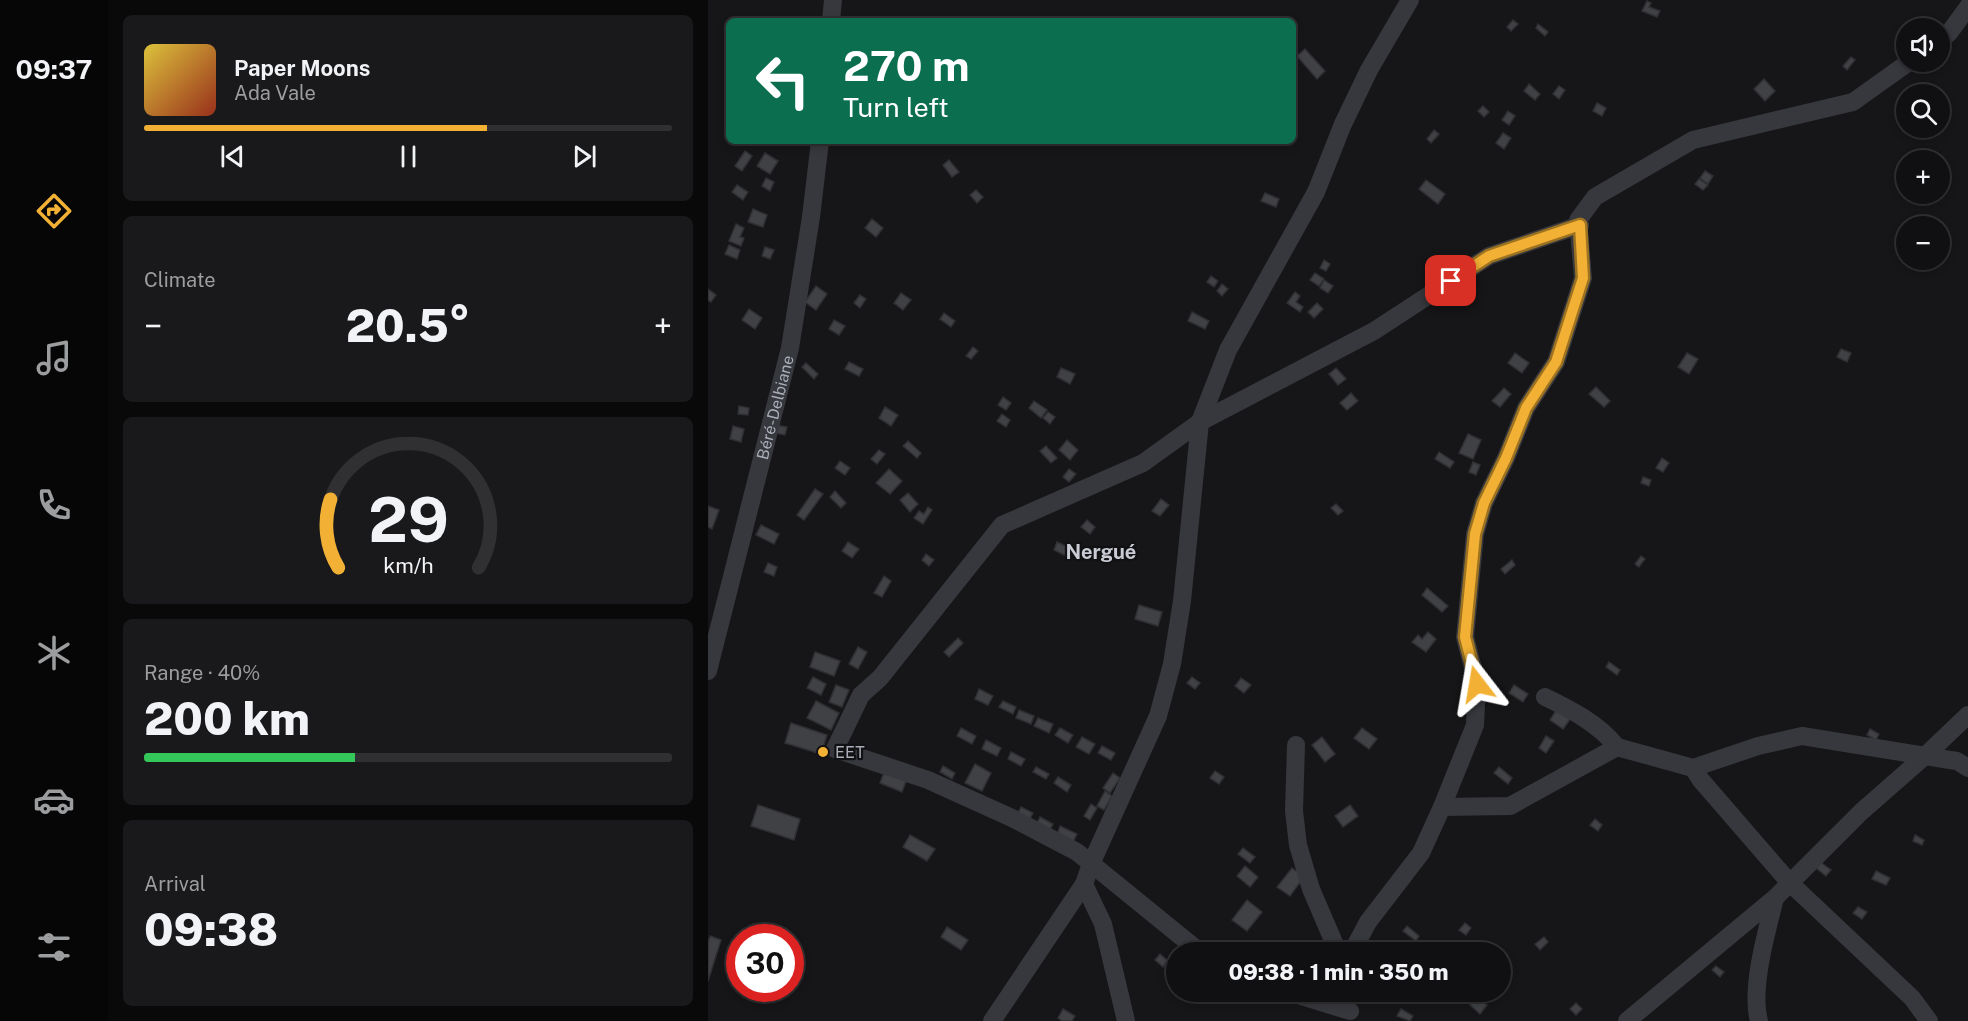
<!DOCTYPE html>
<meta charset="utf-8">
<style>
:root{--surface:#101012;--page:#19191b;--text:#f1f3f6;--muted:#9c9d9f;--line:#303032;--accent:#f2b134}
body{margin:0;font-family:"Public Sans",sans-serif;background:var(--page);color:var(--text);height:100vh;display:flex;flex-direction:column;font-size:22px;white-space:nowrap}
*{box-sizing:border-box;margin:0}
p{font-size:20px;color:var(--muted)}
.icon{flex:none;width:33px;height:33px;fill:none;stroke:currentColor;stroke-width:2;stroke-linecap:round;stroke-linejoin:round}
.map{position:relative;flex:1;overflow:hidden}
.details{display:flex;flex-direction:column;gap:15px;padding:15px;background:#09090a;width:600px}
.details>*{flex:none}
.top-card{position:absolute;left:18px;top:18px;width:570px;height:126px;border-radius:9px;box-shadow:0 3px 9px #0003,0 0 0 2px var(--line);background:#0b6e4f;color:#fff;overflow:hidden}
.tools{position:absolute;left:1188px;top:18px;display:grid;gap:12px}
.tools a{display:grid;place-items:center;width:54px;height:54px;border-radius:50%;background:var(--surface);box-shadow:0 3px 9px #0003,0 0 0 2px var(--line);font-size:30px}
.speed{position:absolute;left:18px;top:924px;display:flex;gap:12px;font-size:30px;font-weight:700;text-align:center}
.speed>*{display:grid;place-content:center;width:78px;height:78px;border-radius:50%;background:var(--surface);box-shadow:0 3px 9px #0003,0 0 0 2px var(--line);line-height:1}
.speed .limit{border:9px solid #d22;background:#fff;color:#111}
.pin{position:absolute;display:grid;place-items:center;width:51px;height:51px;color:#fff;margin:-26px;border-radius:12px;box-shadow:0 3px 9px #0006}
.me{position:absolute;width:66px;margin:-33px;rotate:346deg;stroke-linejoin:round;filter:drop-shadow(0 0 4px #0008)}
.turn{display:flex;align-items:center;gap:21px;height:126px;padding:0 18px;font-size:27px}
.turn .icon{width:78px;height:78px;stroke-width:2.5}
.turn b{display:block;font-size:42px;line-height:51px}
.big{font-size:45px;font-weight:800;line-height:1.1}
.details .widget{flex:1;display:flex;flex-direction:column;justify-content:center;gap:9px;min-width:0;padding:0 21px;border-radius:9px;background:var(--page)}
.details .dial{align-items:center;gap:0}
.dial svg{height:156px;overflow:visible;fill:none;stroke:var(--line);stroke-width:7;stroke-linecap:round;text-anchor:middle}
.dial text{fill:var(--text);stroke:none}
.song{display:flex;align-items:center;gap:18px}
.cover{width:72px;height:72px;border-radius:9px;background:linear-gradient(135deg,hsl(50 70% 55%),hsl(10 70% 35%))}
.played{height:6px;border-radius:3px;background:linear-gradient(90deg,var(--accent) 65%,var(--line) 65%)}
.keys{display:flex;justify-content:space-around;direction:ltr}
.heat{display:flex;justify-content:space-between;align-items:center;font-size:33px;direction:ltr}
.charge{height:9px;border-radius:4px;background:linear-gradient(90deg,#34c759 40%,var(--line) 0)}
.trip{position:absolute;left:458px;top:942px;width:345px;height:60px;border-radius:30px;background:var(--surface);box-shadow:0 3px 9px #0003,0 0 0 2px var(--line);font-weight:800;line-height:60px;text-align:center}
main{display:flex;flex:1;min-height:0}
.tab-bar{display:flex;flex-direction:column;width:108px;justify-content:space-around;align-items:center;background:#060607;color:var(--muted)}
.tab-bar .icon{width:42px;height:42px}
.tab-bar .current{color:var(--accent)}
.tab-bar b{font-size:27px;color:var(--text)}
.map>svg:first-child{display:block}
.building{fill:#404145;stroke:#303034;stroke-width:1.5}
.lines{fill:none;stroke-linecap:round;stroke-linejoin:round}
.minor{stroke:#37383d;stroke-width:18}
.route-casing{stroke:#9d7322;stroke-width:15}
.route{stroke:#f2b134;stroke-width:10}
.poi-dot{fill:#f2b134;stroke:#111113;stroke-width:2}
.labels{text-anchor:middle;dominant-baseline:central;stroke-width:4.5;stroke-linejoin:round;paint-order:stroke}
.street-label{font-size:16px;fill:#a8adb8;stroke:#111113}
.poi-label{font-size:16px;fill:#a8adb8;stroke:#111113;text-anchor:start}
.quarter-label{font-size:20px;font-weight:bold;fill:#c9ccd4;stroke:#111113}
</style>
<main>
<nav class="tab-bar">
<b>09:37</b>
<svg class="icon current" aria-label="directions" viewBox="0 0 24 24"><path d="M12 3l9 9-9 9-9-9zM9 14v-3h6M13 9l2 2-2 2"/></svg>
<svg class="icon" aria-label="music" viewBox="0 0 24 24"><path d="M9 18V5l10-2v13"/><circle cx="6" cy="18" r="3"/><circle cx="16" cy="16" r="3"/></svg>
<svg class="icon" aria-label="phone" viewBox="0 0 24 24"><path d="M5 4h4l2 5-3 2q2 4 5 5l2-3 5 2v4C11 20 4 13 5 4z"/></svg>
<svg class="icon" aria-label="climate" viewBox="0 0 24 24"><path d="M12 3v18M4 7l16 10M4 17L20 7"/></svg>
<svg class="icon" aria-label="car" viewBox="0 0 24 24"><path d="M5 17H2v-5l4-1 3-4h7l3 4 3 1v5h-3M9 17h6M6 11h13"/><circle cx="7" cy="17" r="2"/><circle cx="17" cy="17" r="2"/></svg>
<svg class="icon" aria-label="filters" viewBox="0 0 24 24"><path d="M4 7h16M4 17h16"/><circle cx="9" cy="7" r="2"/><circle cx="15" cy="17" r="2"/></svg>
</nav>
<section class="details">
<div class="widget">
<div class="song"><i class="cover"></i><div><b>Paper Moons</b><p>Ada Vale</p></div></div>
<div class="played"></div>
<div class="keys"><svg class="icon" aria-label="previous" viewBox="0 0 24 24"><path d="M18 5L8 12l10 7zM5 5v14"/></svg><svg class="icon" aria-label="pause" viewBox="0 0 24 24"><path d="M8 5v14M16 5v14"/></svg><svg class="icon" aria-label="next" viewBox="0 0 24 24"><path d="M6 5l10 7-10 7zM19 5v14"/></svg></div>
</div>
<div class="widget"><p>Climate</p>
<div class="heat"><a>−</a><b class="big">20.5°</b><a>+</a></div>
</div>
<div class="widget dial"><svg viewBox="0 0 100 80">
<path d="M14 69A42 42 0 1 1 86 69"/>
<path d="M14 69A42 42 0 0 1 10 34" stroke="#f2b134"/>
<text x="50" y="56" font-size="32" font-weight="700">29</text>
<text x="50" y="72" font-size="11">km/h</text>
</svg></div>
<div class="widget"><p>Range · 40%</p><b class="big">200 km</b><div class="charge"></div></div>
<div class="widget"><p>Arrival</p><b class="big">09:38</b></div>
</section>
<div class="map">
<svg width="1260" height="1021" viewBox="0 0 1260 1021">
<rect width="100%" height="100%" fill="#161618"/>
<g class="building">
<path d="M 939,1 L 943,3 L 941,7 L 952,11 L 949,17 L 934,11 Z"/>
<path d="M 805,20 L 810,24 L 803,31 L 799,27 Z"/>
<path d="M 830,24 L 840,32 L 837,36 L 828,28 Z"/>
<path d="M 597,49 L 617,71 L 609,79 L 589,56 Z"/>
<path d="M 1143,57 L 1147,60 L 1139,70 L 1135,66 Z"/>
<path d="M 1056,79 L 1067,91 L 1057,101 L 1046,89 Z"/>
<path d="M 821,84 L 832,94 L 827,100 L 816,91 Z"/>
<path d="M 851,86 L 857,90 L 851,99 L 845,94 Z"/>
<path d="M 889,103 L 898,108 L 894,116 L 885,111 Z"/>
<path d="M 775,106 L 781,112 L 776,117 L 770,111 Z"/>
<path d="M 800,111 L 807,116 L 801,125 L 794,120 Z"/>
<path d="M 726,130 L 731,134 L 723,143 L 719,139 Z"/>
<path d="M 795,133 L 803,138 L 796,149 L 788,143 Z"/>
<path d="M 37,151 L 44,156 L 34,171 L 27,166 Z"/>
<path d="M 57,153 L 70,161 L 62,174 L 49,166 Z"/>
<path d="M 241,160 L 251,172 L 244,177 L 235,165 Z"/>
<path d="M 997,171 L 1005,176 L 1000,184 L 992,178 Z"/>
<path d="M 58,178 L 66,182 L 62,191 L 54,186 Z"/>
<path d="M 991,179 L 1000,185 L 995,190 L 987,184 Z"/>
<path d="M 718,180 L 737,194 L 730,204 L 711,189 Z"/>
<path d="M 29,185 L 40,192 L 35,200 L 24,192 Z"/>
<path d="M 268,190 L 275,197 L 269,203 L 262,195 Z"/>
<path d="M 557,193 L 571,199 L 568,207 L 553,201 Z"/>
<path d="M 45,209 L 59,215 L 55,227 L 40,222 Z"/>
<path d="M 164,219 L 175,228 L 168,237 L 157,228 Z"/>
<path d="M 28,224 L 36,228 L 32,237 L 36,238 L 33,246 L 21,241 Z"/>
<path d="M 21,245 L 32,250 L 29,259 L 17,254 Z"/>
<path d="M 57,247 L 66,250 L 62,259 L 54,256 Z"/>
<path d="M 616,260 L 622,264 L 618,271 L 612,268 Z"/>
<path d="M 607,273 L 616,279 L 611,286 L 602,280 Z"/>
<path d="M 503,276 L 510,281 L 506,287 L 499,282 Z"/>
<path d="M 616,280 L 625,286 L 620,293 L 612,288 Z"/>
<path d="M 514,284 L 520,289 L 514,296 L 509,291 Z"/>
<path d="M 108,286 L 119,294 L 108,310 L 97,302 Z"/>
<path d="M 0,289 L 8,295 L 3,302 L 0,300 Z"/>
<path d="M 587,292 L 592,296 L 588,302 L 595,307 L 592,312 L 579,303 Z"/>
<path d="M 193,293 L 203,300 L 195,310 L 186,303 Z"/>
<path d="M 152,295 L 158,299 L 152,308 L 146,303 Z"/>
<path d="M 609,303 L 615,309 L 606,318 L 600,312 Z"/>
<path d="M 41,309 L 54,318 L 47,329 L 34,320 Z"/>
<path d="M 484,312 L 501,321 L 497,329 L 480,321 Z"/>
<path d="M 236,313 L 247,321 L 243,327 L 232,319 Z"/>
<path d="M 126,320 L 137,326 L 131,335 L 121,329 Z"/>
<path d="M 265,347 L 270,351 L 263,359 L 258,356 Z"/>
<path d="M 1133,349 L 1143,353 L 1139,362 L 1129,357 Z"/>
<path d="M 807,353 L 821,363 L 814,373 L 800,363 Z"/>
<path d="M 979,353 L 990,359 L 981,374 L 970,367 Z"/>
<path d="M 141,362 L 155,369 L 151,376 L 137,369 Z"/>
<path d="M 98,363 L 110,374 L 106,379 L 94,367 Z"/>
<path d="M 353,368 L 367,374 L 362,384 L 349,377 Z"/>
<path d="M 628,368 L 638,379 L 630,385 L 621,374 Z"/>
<path d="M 888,387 L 902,401 L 896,407 L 881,394 Z"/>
<path d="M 796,388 L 803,394 L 792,407 L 784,401 Z"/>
<path d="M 643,393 L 650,401 L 639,410 L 632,403 Z"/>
<path d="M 295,397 L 303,403 L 298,410 L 290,405 Z"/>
<path d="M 326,401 L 339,410 L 333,418 L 321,408 Z"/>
<path d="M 31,406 L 41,408 L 40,415 L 30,414 Z"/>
<path d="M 177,407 L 190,415 L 183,426 L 171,418 Z"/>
<path d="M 340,412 L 347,417 L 342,424 L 335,418 Z"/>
<path d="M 294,414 L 302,420 L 298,427 L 289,421 Z"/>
<path d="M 67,425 L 79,427 L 77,435 L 66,433 Z"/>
<path d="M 25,426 L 36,429 L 33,442 L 22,439 Z"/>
<path d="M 760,434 L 773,440 L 765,459 L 751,453 Z"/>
<path d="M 359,440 L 370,450 L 362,460 L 351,450 Z"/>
<path d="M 200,441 L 213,453 L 209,458 L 195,446 Z"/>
<path d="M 338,446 L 349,458 L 343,463 L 332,451 Z"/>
<path d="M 171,450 L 177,454 L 169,464 L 163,459 Z"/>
<path d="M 731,452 L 746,462 L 742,468 L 727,459 Z"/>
<path d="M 954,458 L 961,463 L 955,472 L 948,468 Z"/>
<path d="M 132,461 L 142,468 L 137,475 L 127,468 Z"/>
<path d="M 765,462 L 772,465 L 768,475 L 761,472 Z"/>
<path d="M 181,469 L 194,481 L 182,494 L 168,483 Z"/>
<path d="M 361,469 L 368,474 L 361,482 L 355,477 Z"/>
<path d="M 935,477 L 943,480 L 941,486 L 933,483 Z"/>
<path d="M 107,489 L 115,494 L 96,520 L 89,515 Z"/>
<path d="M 127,491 L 138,503 L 133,508 L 122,497 Z"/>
<path d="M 200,493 L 210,504 L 202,512 L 192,500 Z"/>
<path d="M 453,499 L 461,505 L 452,516 L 444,511 Z"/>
<path d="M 628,504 L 635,511 L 630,515 L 623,508 Z"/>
<path d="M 0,506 L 11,510 L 4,529 L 0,527 Z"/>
<path d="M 220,507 L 224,510 L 215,524 L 206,518 L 211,511 L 216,514 Z"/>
<path d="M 379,520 L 387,527 L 382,534 L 373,527 Z"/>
<path d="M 53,525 L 71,534 L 66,544 L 48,535 Z"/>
<path d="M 140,542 L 151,549 L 144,558 L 134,551 Z"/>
<path d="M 349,542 L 362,548 L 358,556 L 346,550 Z"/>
<path d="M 218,554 L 226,560 L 221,566 L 214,560 Z"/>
<path d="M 933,556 L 937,559 L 931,567 L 927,564 Z"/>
<path d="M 804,560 L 807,565 L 797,574 L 793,569 Z"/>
<path d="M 60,563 L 69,567 L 66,576 L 56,572 Z"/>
<path d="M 176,576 L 183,581 L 174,597 L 166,593 Z"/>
<path d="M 719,588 L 740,606 L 734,612 L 714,595 Z"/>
<path d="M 431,605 L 454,612 L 450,626 L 427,619 Z"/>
<path d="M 720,632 L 728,639 L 718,652 L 704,642 L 710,635 L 714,639 Z"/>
<path d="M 250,638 L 255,643 L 241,657 L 236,652 Z"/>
<path d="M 150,647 L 159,652 L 150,669 L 141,664 Z"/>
<path d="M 107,652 L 132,661 L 126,676 L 102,667 Z"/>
<path d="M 901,662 L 912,670 L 909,675 L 898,667 Z"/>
<path d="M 105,677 L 118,684 L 113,695 L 99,688 Z"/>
<path d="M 484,677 L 492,683 L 487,689 L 479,683 Z"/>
<path d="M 533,678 L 543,685 L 536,693 L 527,686 Z"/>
<path d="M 128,685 L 141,690 L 134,707 L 121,702 Z"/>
<path d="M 806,685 L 820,694 L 815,702 L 801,693 Z"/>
<path d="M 271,689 L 285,696 L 280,705 L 267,699 Z"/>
<path d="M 108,701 L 131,713 L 123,730 L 99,718 Z"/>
<path d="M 295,701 L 308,707 L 305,714 L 291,707 Z"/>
<path d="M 849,709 L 863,718 L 855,729 L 842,720 Z"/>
<path d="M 311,710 L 326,716 L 323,724 L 308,718 Z"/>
<path d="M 330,718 L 345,724 L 341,733 L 326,726 Z"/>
<path d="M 83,723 L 119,735 L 113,754 L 77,743 Z"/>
<path d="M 253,728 L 268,736 L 264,744 L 249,736 Z"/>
<path d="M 352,728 L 365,735 L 360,743 L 347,735 Z"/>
<path d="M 654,728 L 669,739 L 661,749 L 646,738 Z"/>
<path d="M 1162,729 L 1171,734 L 1168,740 L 1159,735 Z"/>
<path d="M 838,736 L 846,741 L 838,753 L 831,748 Z"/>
<path d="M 374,737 L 387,744 L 381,754 L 368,747 Z"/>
<path d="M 614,737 L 627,754 L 617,762 L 604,745 Z"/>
<path d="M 278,740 L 293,748 L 289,756 L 274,749 Z"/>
<path d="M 394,746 L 407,753 L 403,760 L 390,753 Z"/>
<path d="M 303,752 L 317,759 L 313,766 L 300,759 Z"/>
<path d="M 267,764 L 283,773 L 274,791 L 257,783 Z"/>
<path d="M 235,766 L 247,773 L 244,779 L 232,772 Z"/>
<path d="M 178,767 L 200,776 L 194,792 L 172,783 Z"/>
<path d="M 328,767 L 341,774 L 338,779 L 325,772 Z"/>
<path d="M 791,767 L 804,778 L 800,784 L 786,773 Z"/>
<path d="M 507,771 L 516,777 L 511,784 L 502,778 Z"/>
<path d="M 405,773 L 412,778 L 402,793 L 395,788 Z"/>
<path d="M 350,777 L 363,785 L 359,792 L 346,783 Z"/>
<path d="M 397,791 L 404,796 L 396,810 L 389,806 Z"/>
<path d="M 383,804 L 389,808 L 382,820 L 376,816 Z"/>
<path d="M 50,805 L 92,819 L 86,840 L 43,826 Z"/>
<path d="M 642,805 L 650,816 L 635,827 L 627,816 Z"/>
<path d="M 313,807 L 325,813 L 321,820 L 310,813 Z"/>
<path d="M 332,817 L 345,824 L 341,831 L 328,825 Z"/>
<path d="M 887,819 L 894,825 L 890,831 L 882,825 Z"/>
<path d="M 352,826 L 369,834 L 365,842 L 349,835 Z"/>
<path d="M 202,835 L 227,849 L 219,861 L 195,847 Z"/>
<path d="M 1207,835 L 1216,840 L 1214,845 L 1205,841 Z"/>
<path d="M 535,848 L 547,857 L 542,863 L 530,854 Z"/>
<path d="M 1111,861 L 1123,870 L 1118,876 L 1107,867 Z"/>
<path d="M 537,866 L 550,877 L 542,887 L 529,876 Z"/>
<path d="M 584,868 L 596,877 L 582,896 L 569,887 Z"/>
<path d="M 1168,871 L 1182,878 L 1178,885 L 1164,879 Z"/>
<path d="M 539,900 L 554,912 L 539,931 L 524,920 Z"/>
<path d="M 1150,907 L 1159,912 L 1154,919 L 1145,913 Z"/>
<path d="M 757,923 L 763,928 L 758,935 L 751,930 Z"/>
<path d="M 45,924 L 71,933 L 69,938 L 40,938 Z"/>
<path d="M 699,926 L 711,936 L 708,941 L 695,931 Z"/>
<path d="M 239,927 L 260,940 L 253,950 L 233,937 Z"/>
<path d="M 2,936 L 13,940 L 0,981 L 0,942 Z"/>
<path d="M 836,937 L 840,942 L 832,950 L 827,944 Z"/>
<path d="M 452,954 L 460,961 L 455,967 L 447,960 Z"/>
<path d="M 1008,966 L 1016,972 L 1012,977 L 1004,970 Z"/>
<path d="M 769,997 L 779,1005 L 772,1014 L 762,1005 Z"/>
<path d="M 868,1003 L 874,1009 L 868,1015 L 862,1009 Z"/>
<path d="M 355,1009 L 367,1016 L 364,1021 L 354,1021 L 350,1018 Z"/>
<path d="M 693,1009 L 705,1016 L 702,1021 L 689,1016 Z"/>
</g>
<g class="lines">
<g class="minor">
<path d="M 123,21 L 125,0"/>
<path d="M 1232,40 L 1241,33 L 1260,7"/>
<path id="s1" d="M 0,671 L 82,348 L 103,217 L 112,141"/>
<path d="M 837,697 C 862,709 891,724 909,747 L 985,768 L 1050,746 L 1094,736 L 1242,760 L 1249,761 L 1260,768"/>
<path d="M 588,745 L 586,811 L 590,845 L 603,889 L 630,952"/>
<path d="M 985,768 L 992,779 L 1082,883 L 1204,998 L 1221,1021"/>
<path d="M 734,807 L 802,806 L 909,747"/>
<path d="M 376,884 L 395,924 L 418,1021"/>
<path d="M 492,952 L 369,852 L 304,818 L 220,780 L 127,749 L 153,695 L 172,678 L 294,525 L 435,463 L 492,422 L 666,331 L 781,256 L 872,225"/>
<path d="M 644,952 L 660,922 L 713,853 L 734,807 L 767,725 L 769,684 L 757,637 L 767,534 L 776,503 L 798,458 L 818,408 L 848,362 L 875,278 L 870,220 L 887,197 L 985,140 L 1145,102 L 1201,62"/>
<path d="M 580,992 L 642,1011"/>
<path d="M 284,1021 L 376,884 L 383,864 L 450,716 L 464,664 L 474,601 L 492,422 L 520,350 L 608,192 L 635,124 L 661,70 L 702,0"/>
<path d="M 919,1021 L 1067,898 L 1153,812 L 1218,755 L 1260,715"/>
<path d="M 1051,1021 C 1042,988 1059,931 1067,898"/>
</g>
</g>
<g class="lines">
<g class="route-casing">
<path id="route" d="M 743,281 L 781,256 L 872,225 L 875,278 L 848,362 L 818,408 L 798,458 L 776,503 L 767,534 L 757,637 L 769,684"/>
</g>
<use href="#route" class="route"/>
</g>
<circle class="poi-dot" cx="115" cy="752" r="6"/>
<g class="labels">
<g class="street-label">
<text stroke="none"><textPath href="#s1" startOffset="272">Béré-Delbiane</textPath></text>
</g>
<g class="poi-label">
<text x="127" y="752">EET</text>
</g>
<g class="quarter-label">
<text x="393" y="552">Nergué</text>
</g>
</g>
</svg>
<div class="tools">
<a><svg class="icon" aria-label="sound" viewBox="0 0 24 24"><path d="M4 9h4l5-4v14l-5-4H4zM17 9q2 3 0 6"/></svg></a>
<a><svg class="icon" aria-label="search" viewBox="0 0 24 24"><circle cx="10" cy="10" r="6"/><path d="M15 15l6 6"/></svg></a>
<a>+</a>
<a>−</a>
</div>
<div class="speed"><div class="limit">30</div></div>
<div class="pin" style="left:743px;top:281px;background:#d93025"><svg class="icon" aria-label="arrive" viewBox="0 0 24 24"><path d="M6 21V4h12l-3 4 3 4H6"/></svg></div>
<svg class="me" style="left:769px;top:684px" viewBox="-20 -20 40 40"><path d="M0-17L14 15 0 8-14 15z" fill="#f2b134" stroke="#fff" stroke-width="4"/></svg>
<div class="trip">09:38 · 1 min · 350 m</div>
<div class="top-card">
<div class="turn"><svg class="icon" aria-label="left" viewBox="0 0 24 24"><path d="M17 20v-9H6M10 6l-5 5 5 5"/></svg><div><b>270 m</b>Turn left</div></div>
</div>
</div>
</main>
